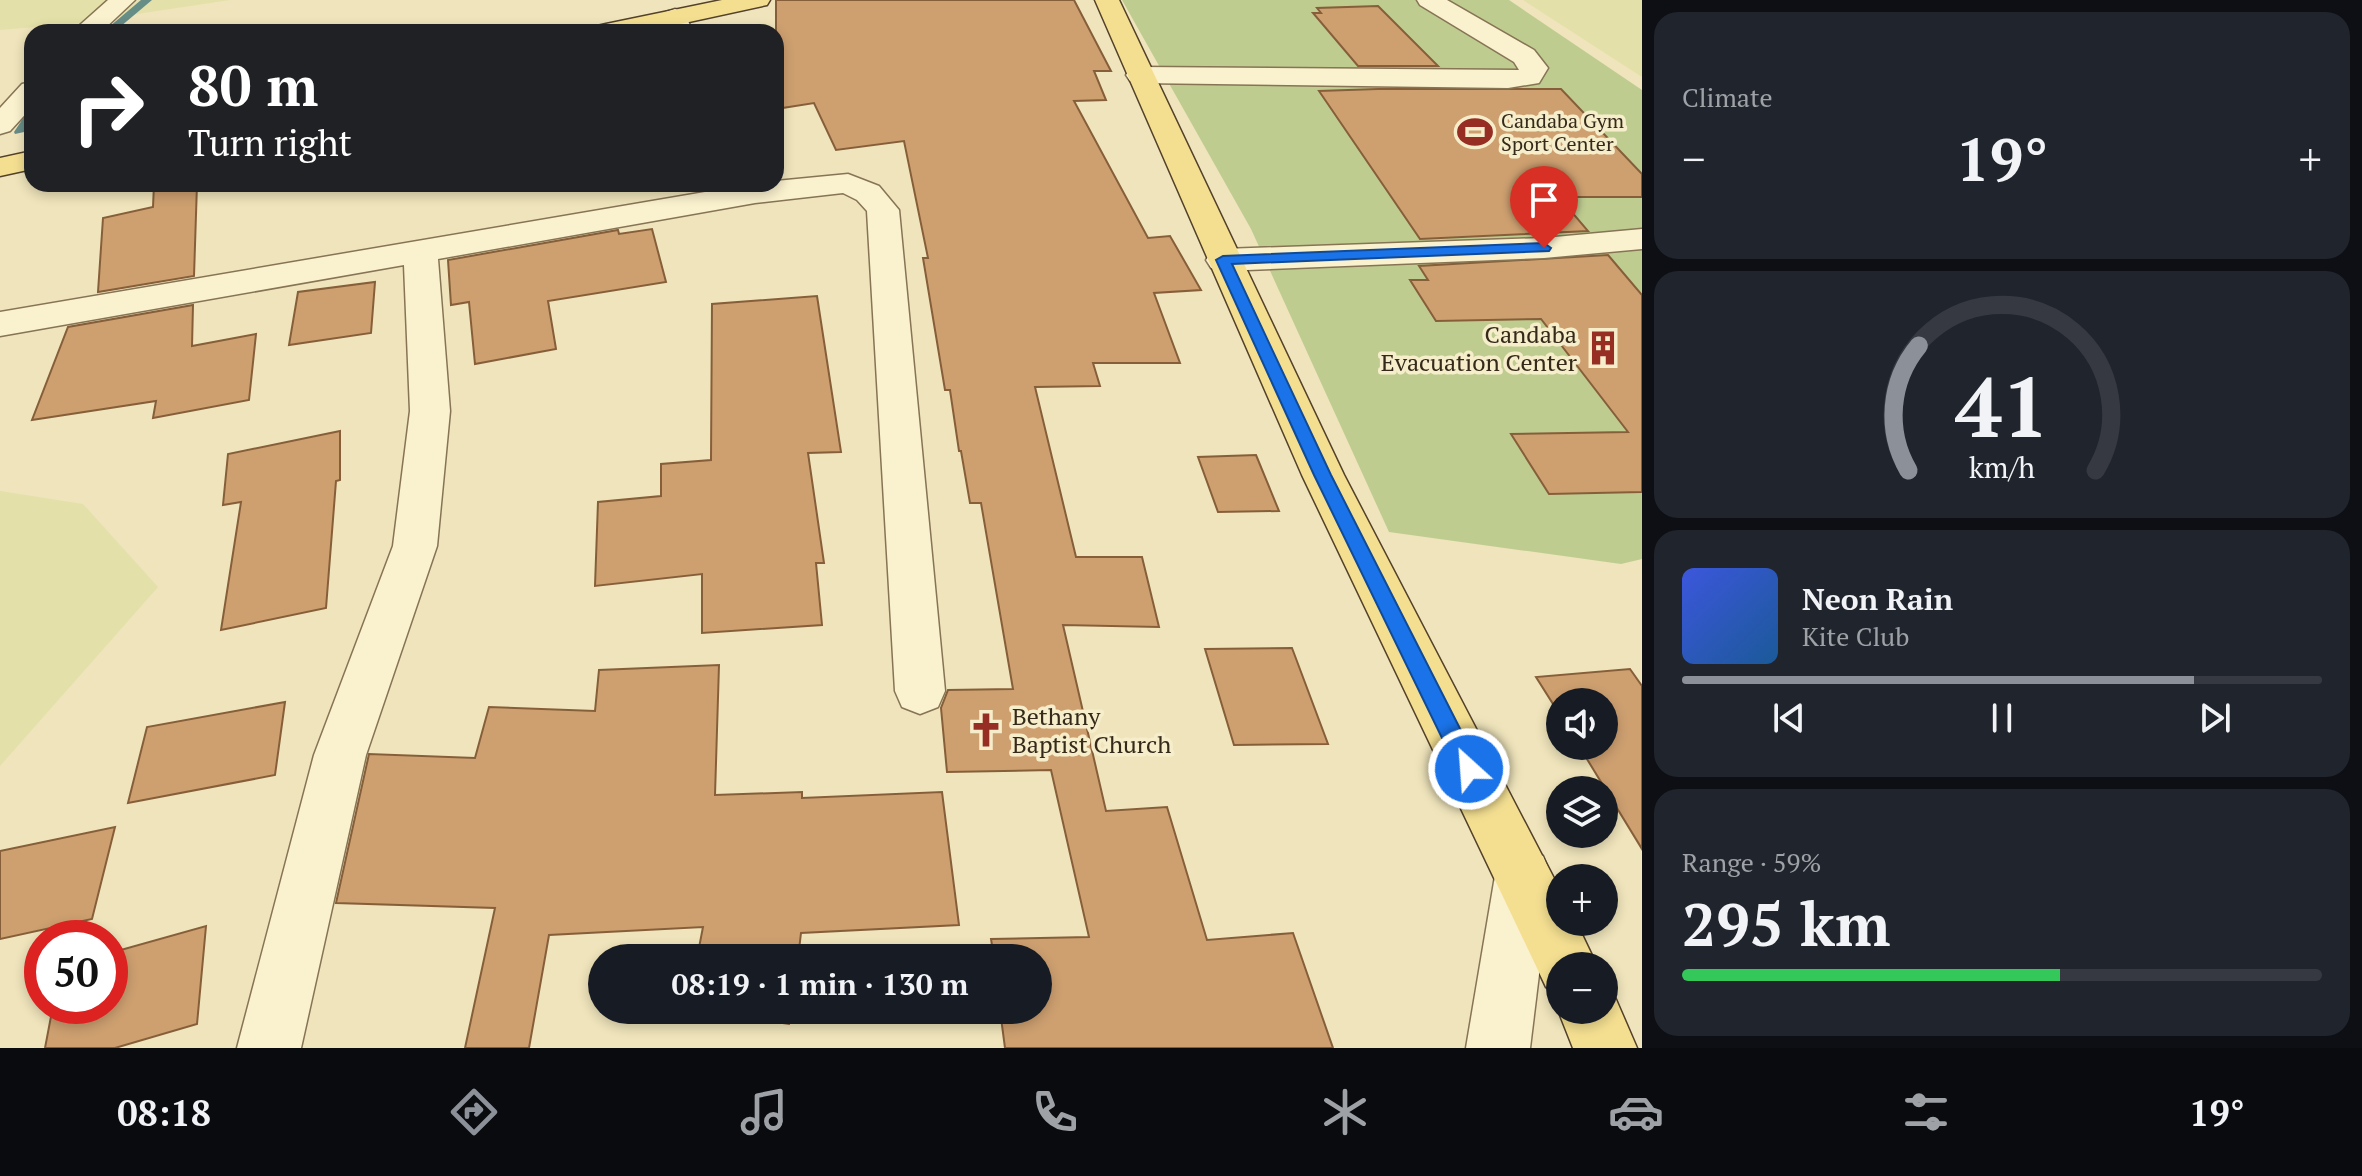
<!DOCTYPE html>
<meta charset="utf-8">
<style>
:root{--surface:#171b24;--page:#20242c;--text:#f1f3f6;--muted:#9ea1a6;--line:#363941;--accent:#8c9099}
body{margin:0;font-family:"PT Serif",serif;background:var(--page);color:var(--text);height:100vh;display:flex;flex-direction:column;font-size:30px;white-space:nowrap}
*{box-sizing:border-box;margin:0}
p{font-size:26px;color:var(--muted)}
.icon{flex:none;width:44px;height:44px;fill:none;stroke:currentColor;stroke-width:2;stroke-linecap:round;stroke-linejoin:round}
.map{position:relative;flex:1;overflow:hidden}
.sheet{display:flex;flex-direction:column;gap:12px;padding:12px;background:#0d0f14;width:720px}
.sheet>*{flex:none}
.banner{position:absolute;left:24px;top:24px;width:760px;height:168px;border-radius:24px;box-shadow:0 4px 12px #0003;background:#202124;color:#fff;overflow:hidden}
.tools{position:absolute;left:1546px;top:688px;display:grid;gap:16px}
.tools a{display:grid;place-items:center;width:72px;height:72px;border-radius:50%;background:var(--surface);box-shadow:0 4px 12px #0003;font-size:40px}
.speed{position:absolute;left:24px;top:920px;display:flex;gap:16px;font-size:40px;font-weight:700;text-align:center}
.speed>*{display:grid;place-content:center;width:104px;height:104px;border-radius:50%;background:var(--surface);box-shadow:0 4px 12px #0003;line-height:1}
.speed .limit{border:12px solid #d22;background:#fff;color:#111}
.pin{position:absolute;display:grid;place-items:center;width:68px;height:68px;color:#fff;margin:-82px -34px;border-radius:50% 50% 50% 0;rotate:-45deg;box-shadow:0 0 8px #0007}
.pin .icon{rotate:45deg}
.me{position:absolute;width:88px;margin:-44px;rotate:334deg;stroke-linejoin:round;filter:drop-shadow(0 0 6px #0008)}
.turn{display:flex;align-items:center;gap:28px;height:168px;padding:0 32px;font-size:36px}
.turn .icon{width:104px;height:104px;stroke-width:2.5}
.turn b{display:block;font-size:56px;line-height:68px}
.big{font-size:60px;font-weight:700;line-height:1.1}
.sheet .card{flex:1;display:flex;flex-direction:column;justify-content:center;gap:12px;min-width:0;padding:0 28px;border-radius:24px;background:var(--page)}
.sheet .dial{align-items:center;gap:0}
.dial svg{height:208px;overflow:visible;fill:none;stroke:var(--line);stroke-width:7;stroke-linecap:round;text-anchor:middle}
.dial text{fill:var(--text);stroke:none}
.song{display:flex;align-items:center;gap:24px}
.cover{width:96px;height:96px;border-radius:12px;background:linear-gradient(135deg,hsl(230 70% 55%),hsl(210 70% 35%))}
.played{height:8px;border-radius:4px;background:linear-gradient(90deg,var(--accent) 80%,var(--line) 80%)}
.keys{display:flex;justify-content:space-around;direction:ltr}
.heat{display:flex;justify-content:space-between;align-items:center;font-size:44px;direction:ltr}
.charge{height:12px;border-radius:6px;background:linear-gradient(90deg,#34c759 59%,var(--line) 0)}
.trip{position:absolute;left:588px;top:944px;width:464px;height:80px;border-radius:40px;background:var(--surface);box-shadow:0 4px 12px #0003;font-weight:700;line-height:80px;text-align:center}
.tabs{display:flex;height:128px;justify-content:space-around;align-items:center;background:#090b0e;color:var(--muted)}
.tabs .icon{width:56px;height:56px}
.tabs .current{color:var(--accent)}
.tabs b{font-size:36px;color:var(--text)}
main{display:flex;flex:1;min-height:0}
.map>svg:first-child{display:block}
.farmland{fill:#e4e0a9}
.green{fill:#bfcc90}
.lines{fill:none;stroke-linecap:round;stroke-linejoin:round}
.stream{fill:#678d87;fill-rule:evenodd}
.building{fill:#cea070;stroke:#865f3a;stroke-width:2}
.minor-casing{stroke:#867455;stroke-width:3}
.major-casing{stroke:#53412a;stroke-width:3}
.minor{fill:#faf1ce;fill-rule:evenodd}
.major{fill:#f4df91;fill-rule:evenodd}
.route{fill:#1a73e8;stroke:#114b97;stroke-width:2}
.labels{text-anchor:middle;dominant-baseline:central;stroke-width:7;stroke-linejoin:round;paint-order:stroke}
.far-poi-label{font-size:20px;fill:#352a1a;stroke:#f6eecb;text-anchor:start}
.poi-label{font-size:24px;fill:#352a1a;stroke:#f6eecb;text-anchor:end}
</style>
<main>
<div class="map">
<svg width="1642" height="1048" viewBox="0 0 1642 1048">
<rect width="100%" height="100%" fill="#efe4bb"/>
<g class="farmland">
<path d="M 0,0 L 110,0 L 82,23 L 0,30 Z"/>
<path d="M 139,0 L 230,0 L 117,17 Z"/>
<path d="M 1523,0 L 1642,0 L 1642,77 Z"/>
<path d="M 0,491 L 83,504 L 158,587 L 0,766 Z"/>
</g>
<path class="green" d="M 1122,0 L 1509,0 L 1642,90 L 1642,559 L 1621,564 L 1389,532 L 1251,229 Z"/>
<g class="lines">
<g class="stream">
<path d="M 141,0 L 152,0 L 114,32 L 103,32 Z"/>
<path d="M 32,110 L 32,121 L 24,132 L 15,134 L 14,132 L 28,111 Z"/>
</g>
</g>
<g class="building">
<path d="M 776,0 L 1074,0 L 1111,71 L 1094,71 L 1106,100 L 1074,101 L 1148,238 L 1170,236 L 1201,290 L 1154,293 L 1180,363 L 1093,363 L 1100,386 L 1035,387 L 1076,557 L 1142,557 L 1159,627 L 1063,625 L 1106,811 L 1167,807 L 1207,940 L 1293,933 L 1333,1048 L 1005,1048 L 1000,1010 L 1038,1010 L 1038,958 L 994,958 L 991,939 L 1089,937 L 1051,770 L 947,772 L 941,708 L 948,690 L 1013,689 L 981,503 L 970,503 L 961,451 L 959,451 L 950,390 L 945,390 L 923,258 L 928,258 L 904,141 L 836,150 L 814,103 L 776,109 Z"/>
<path d="M 1378,6 L 1438,66 L 1358,66 L 1313,13 L 1321,13 L 1317,8 Z"/>
<path d="M 1378,89 L 1561,89 L 1642,174 L 1642,197 L 1559,197 L 1588,231 L 1420,239 L 1319,91 Z"/>
<path d="M 154,184 L 197,184 L 194,276 L 98,292 L 103,218 L 153,207 Z"/>
<path d="M 652,229 L 666,282 L 548,301 L 556,349 L 475,364 L 469,302 L 451,305 L 448,260 L 618,230 L 619,234 Z"/>
<path d="M 1608,255 L 1642,295 L 1642,492 L 1549,494 L 1511,434 L 1628,432 L 1541,319 L 1436,321 L 1410,280 L 1428,280 L 1419,266 Z"/>
<path d="M 375,282 L 371,333 L 289,345 L 298,292 Z"/>
<path d="M 817,296 L 841,452 L 808,453 L 824,563 L 816,563 L 822,625 L 702,633 L 702,574 L 595,586 L 598,502 L 661,496 L 661,464 L 711,460 L 712,304 Z"/>
<path d="M 193,305 L 192,346 L 256,334 L 249,400 L 153,418 L 156,401 L 32,420 L 68,327 Z"/>
<path d="M 340,431 L 340,480 L 336,481 L 326,608 L 221,630 L 241,502 L 223,505 L 228,454 Z"/>
<path d="M 1256,455 L 1279,511 L 1218,512 L 1198,457 Z"/>
<path d="M 1292,648 L 1328,744 L 1234,745 L 1205,649 Z"/>
<path d="M 719,665 L 715,795 L 802,792 L 802,798 L 942,792 L 959,925 L 801,933 L 798,958 L 697,958 L 703,927 L 549,935 L 529,1048 L 465,1048 L 495,908 L 336,903 L 369,754 L 475,758 L 489,707 L 595,711 L 599,670 Z"/>
<path d="M 1630,669 L 1642,686 L 1642,849 L 1579,746 L 1604,746 L 1604,702 L 1560,702 L 1560,715 L 1536,677 Z"/>
<path d="M 285,702 L 275,775 L 128,803 L 147,727 Z"/>
<path d="M 115,827 L 92,919 L 0,939 L 0,851 Z"/>
<path d="M 206,926 L 197,1024 L 115,1048 L 45,1048 L 53,1006 L 110,1006 L 110,953 Z"/>
<path d="M 686,1010 L 791,1010 L 789,1024 Z"/>
</g>
<g class="lines">
<g class="minor-casing">
<g id="minor">
<path d="M 108,0 L 135,0 L 101,32 L 72,32 Z"/>
<path d="M 1417,0 L 1447,0 L 1534,50 L 1548,68 L 1539,83 L 1508,88 L 1140,83 L 1130,81 L 1126,75 L 1130,69 L 1140,67 L 1519,70 L 1514,62 L 1420,5 Z"/>
<path d="M 675,9 L 684,12 L 693,32 L 667,32 L 662,17 L 666,12 Z"/>
<path d="M 32,82 L 32,107 L 10,131 L 0,134 L 0,108 L 22,84 Z"/>
<path d="M 848,174 L 879,186 L 899,210 L 945,691 L 938,707 L 920,714 L 902,707 L 895,691 L 867,211 L 857,200 L 843,193 L 755,203 L 438,259 L 450,411 L 437,546 L 366,755 L 301,1048 L 237,1048 L 314,755 L 393,546 L 410,411 L 404,265 L 0,336 L 0,312 L 752,184 L 776,184 L 776,181 Z"/>
<path d="M 1642,229 L 1642,249 L 1544,258 L 1223,271 L 1211,268 L 1206,260 L 1211,252 L 1223,249 L 1544,238 Z"/>
<path d="M 1523,848 L 1543,856 L 1551,876 L 1530,1048 L 1466,1048 L 1495,876 L 1503,856 Z"/>
</g>
</g>
<g class="major-casing">
<g id="major">
<path d="M 722,0 L 770,0 L 767,5 L 643,32 L 593,32 L 597,26 L 606,24 Z"/>
<path d="M 1095,0 L 1119,0 L 1344,475 L 1560,890 L 1560,922 L 1576,922 L 1597,966 L 1560,966 L 1560,993 L 1546,987 L 1302,475 Z"/>
<path d="M 32,151 L 32,169 L 0,176 L 0,158 Z"/>
<path d="M 1604,985 L 1611,988 L 1637,1048 L 1573,1048 L 1558,1010 L 1560,1006 L 1560,1010 L 1604,1010 Z"/>
</g>
</g>
<use href="#minor" class="minor"/>
<use href="#major" class="major"/>
</g>
<path class="route" d="M 1544,243 L 1551,248 L 1549,251 L 1232,264 L 1331,475 L 1477,762 L 1480,769 L 1477,777 L 1469,780 L 1461,777 L 1314,475 L 1216,260 L 1223,256 Z"/>
<defs>
<g id="stadium-bare" transform="scale(2.76)"><path d="M0-5a6.5 5 0 1 0 0 10a6.5 5 0 1 0 0-10ZM-3.5-1.8h7v3.6h-7Z" fill="#962e24" stroke="#f6eecb" stroke-width="2.5" paint-order="stroke"/></g>
<g id="building-bare" transform="scale(2.76)"><path d="M-4-6H4V6H1V3H-1V6H-4ZM-2.5-4.3h1.7v1.8h-1.7ZM.8-4.3h1.7v1.8H.8ZM-2.5-1h1.7V.8h-1.7ZM.8-1h1.7V.8H.8Z" fill="#962e24" stroke="#f6eecb" stroke-width="2.5" paint-order="stroke"/></g>
<g id="church-bare" transform="scale(2.76)"><path d="M-1.2-6h2.4v3.5h3.3v2.4h-3.3V6h-2.4V-.1h-3.3v-2.4h3.3Z" fill="#962e24" stroke="#f6eecb" stroke-width="2.5" paint-order="stroke"/></g>
</defs>
<g fill-rule="evenodd">
<use href="#stadium-bare" x="1475" y="132"/>
<use href="#building-bare" x="1603" y="348"/>
<use href="#church-bare" x="986" y="730"/>
</g>
<g class="labels">
<g class="far-poi-label">
<text x="1501" y="120">Candaba Gym<tspan x="1501" dy="23">Sport Center</tspan></text>
</g>
<g class="poi-label">
<text x="1577" y="334">Candaba<tspan x="1577" dy="28">Evacuation Center</tspan></text>
<text x="1012" y="716" text-anchor="start">Bethany<tspan x="1012" dy="28">Baptist Church</tspan></text>
</g>
</g>
</svg>
<div class="tools">
<a><svg class="icon" aria-label="sound" viewBox="0 0 24 24"><path d="M4 9h4l5-4v14l-5-4H4zM17 9q2 3 0 6"/></svg></a>
<a><svg class="icon" aria-label="layers" viewBox="0 0 24 24"><path d="M12 4l9 5-9 5-9-5zM3 14l9 5 9-5"/></svg></a>
<a>+</a>
<a>−</a>
</div>
<div class="speed"><div class="limit">50</div></div>
<div class="pin" style="left:1544px;top:248px;background:#d93025"><svg class="icon" aria-label="arrive" viewBox="0 0 24 24"><path d="M6 21V4h12l-3 4 3 4H6"/></svg></div>
<svg class="me" style="left:1469px;top:769px" viewBox="-20 -20 40 40"><circle r="17" fill="#1a73e8" stroke="#fff" stroke-width="3"/><path d="M0-11L8 9 0 5-8 9z" fill="#fff"/></svg>
<div class="trip">08:19 · 1 min · 130 m</div>
<div class="banner">
<div class="turn"><svg class="icon" aria-label="right" viewBox="0 0 24 24"><path d="M7 20v-9h11M14 6l5 5-5 5"/></svg><div><b>80 m</b>Turn right</div></div>
</div>
</div>
<section class="sheet">
<div class="card"><p>Climate</p>
<div class="heat"><a>−</a><b class="big">19°</b><a>+</a></div>
</div>
<div class="card dial"><svg viewBox="0 0 100 80">
<path d="M14 69A42 42 0 1 1 86 69"/>
<path d="M14 69A42 42 0 0 1 18 21" stroke="#8c9099"/>
<text x="50" y="56" font-size="32" font-weight="700">41</text>
<text x="50" y="72" font-size="11">km/h</text>
</svg></div>
<div class="card">
<div class="song"><i class="cover"></i><div><b>Neon Rain</b><p>Kite Club</p></div></div>
<div class="played"></div>
<div class="keys"><svg class="icon" aria-label="previous" viewBox="0 0 24 24"><path d="M18 5L8 12l10 7zM5 5v14"/></svg><svg class="icon" aria-label="pause" viewBox="0 0 24 24"><path d="M8 5v14M16 5v14"/></svg><svg class="icon" aria-label="next" viewBox="0 0 24 24"><path d="M6 5l10 7-10 7zM19 5v14"/></svg></div>
</div>
<div class="card"><p>Range · 59%</p><b class="big">295 km</b><div class="charge"></div></div>
</section>
</main>
<nav class="tabs">
<b>08:18</b>
<svg class="icon current" aria-label="directions" viewBox="0 0 24 24"><path d="M12 3l9 9-9 9-9-9zM9 14v-3h6M13 9l2 2-2 2"/></svg>
<svg class="icon" aria-label="music" viewBox="0 0 24 24"><path d="M9 18V5l10-2v13"/><circle cx="6" cy="18" r="3"/><circle cx="16" cy="16" r="3"/></svg>
<svg class="icon" aria-label="phone" viewBox="0 0 24 24"><path d="M5 4h4l2 5-3 2q2 4 5 5l2-3 5 2v4C11 20 4 13 5 4z"/></svg>
<svg class="icon" aria-label="climate" viewBox="0 0 24 24"><path d="M12 3v18M4 7l16 10M4 17L20 7"/></svg>
<svg class="icon" aria-label="car" viewBox="0 0 24 24"><path d="M5 17H2v-5l4-1 3-4h7l3 4 3 1v5h-3M9 17h6M6 11h13"/><circle cx="7" cy="17" r="2"/><circle cx="17" cy="17" r="2"/></svg>
<svg class="icon" aria-label="filters" viewBox="0 0 24 24"><path d="M4 7h16M4 17h16"/><circle cx="9" cy="7" r="2"/><circle cx="15" cy="17" r="2"/></svg>
<b>19°</b>
</nav>
